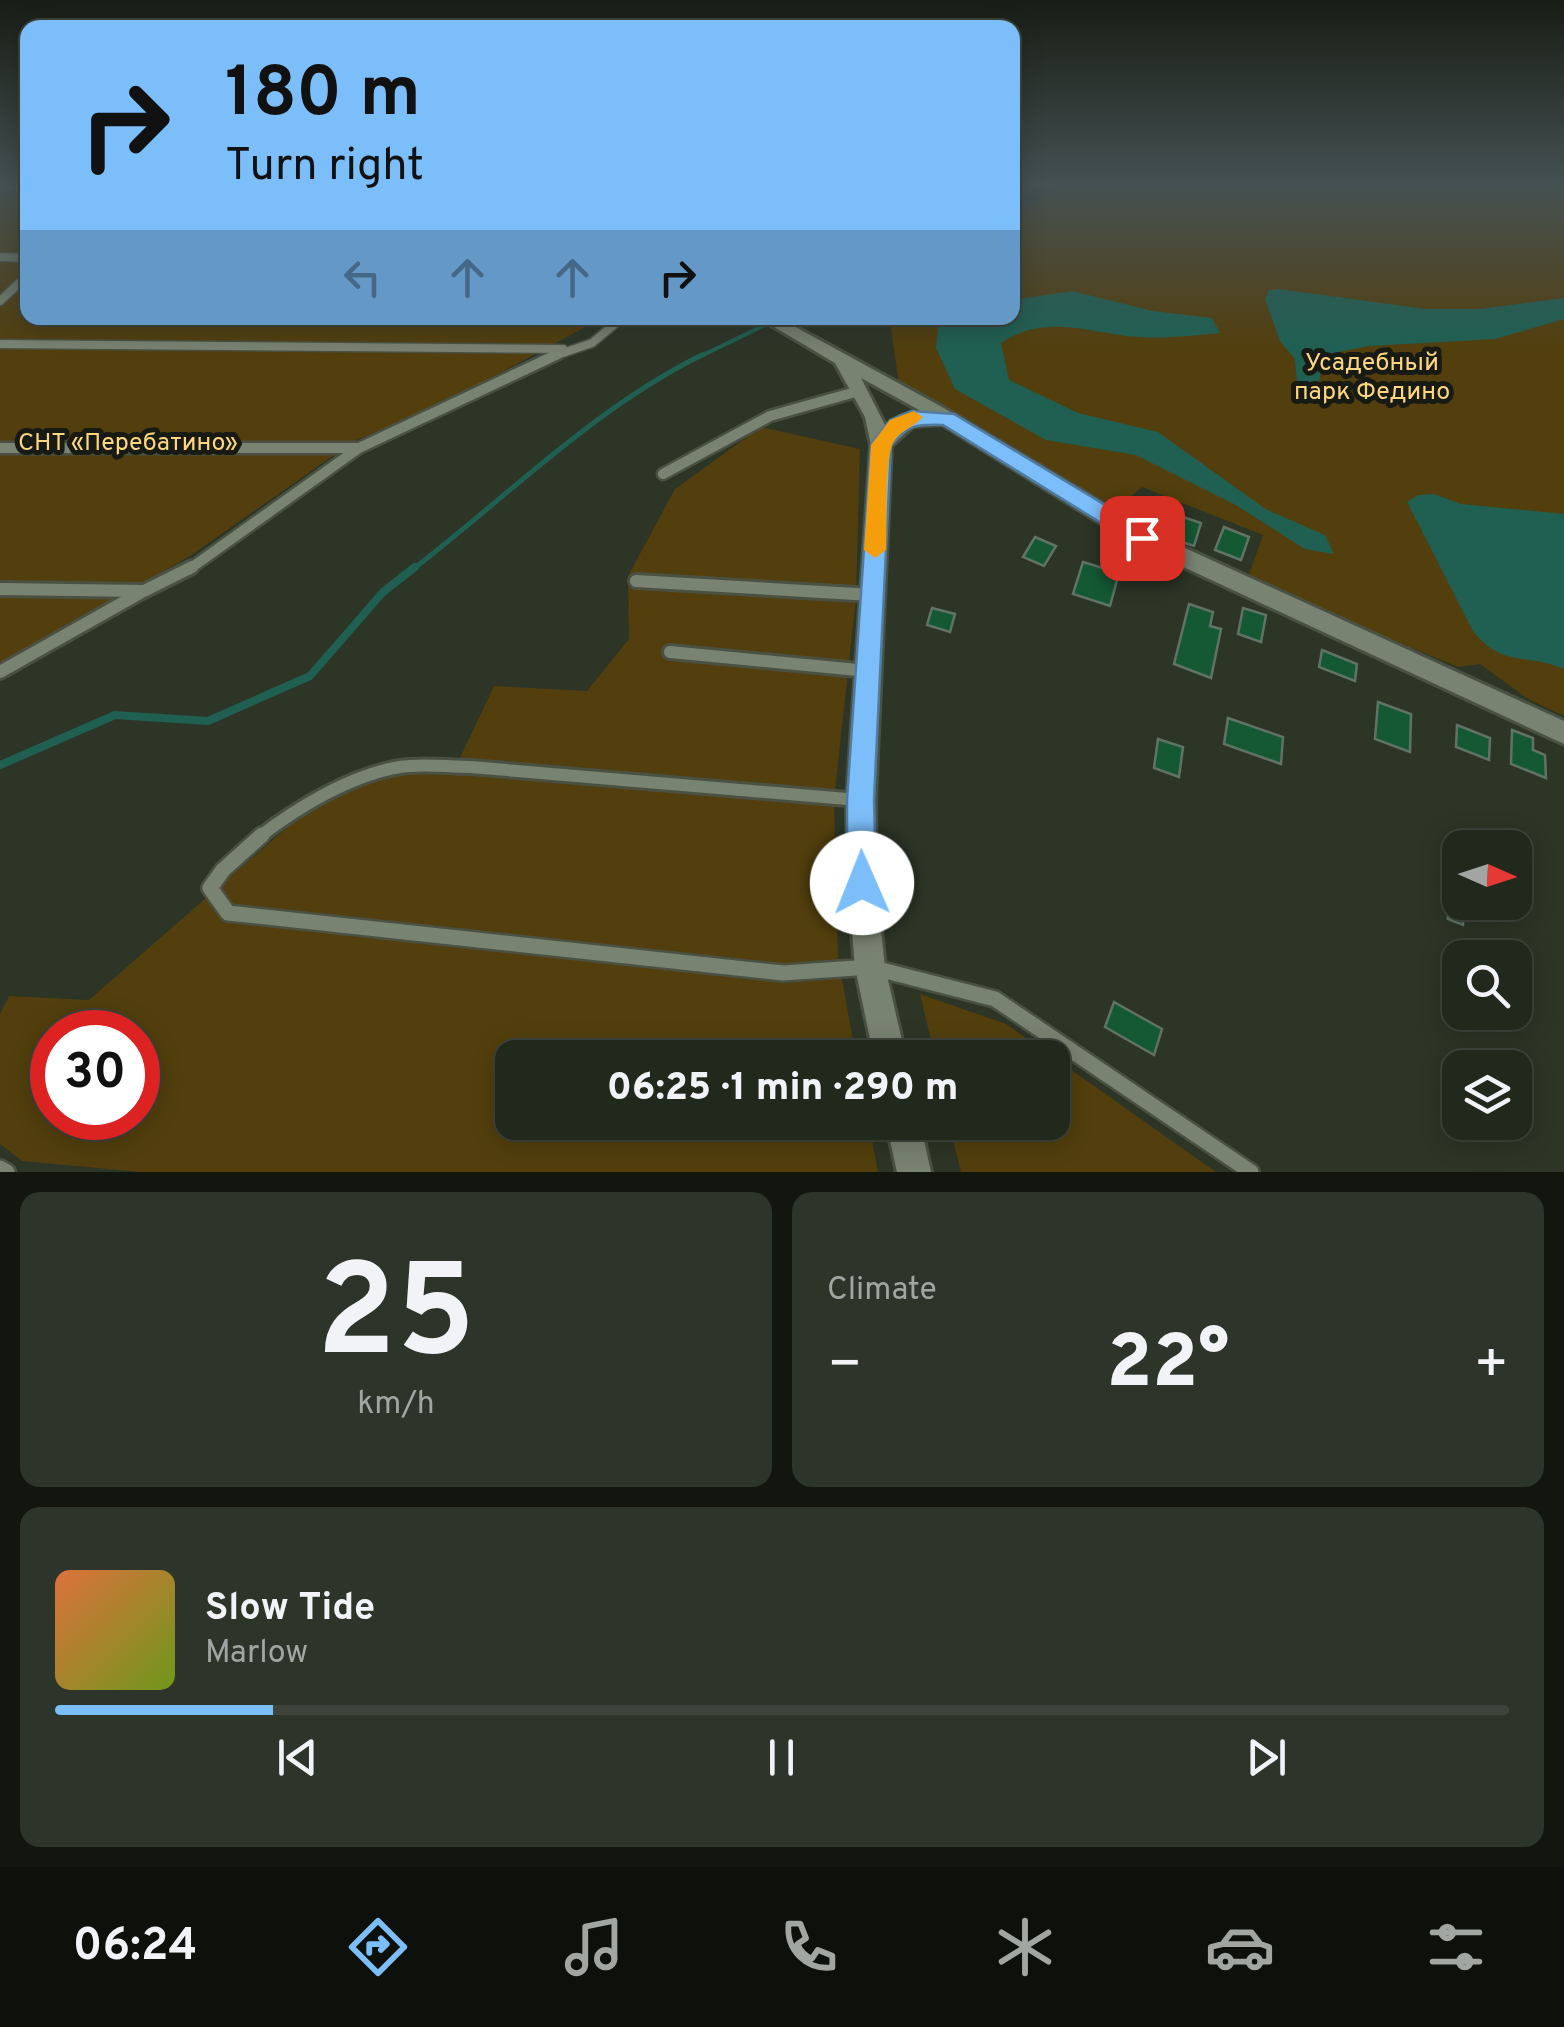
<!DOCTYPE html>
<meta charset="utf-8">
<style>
:root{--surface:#21281c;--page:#2d3429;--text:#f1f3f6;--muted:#a2a6a3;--line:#3e443b;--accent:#7cbef9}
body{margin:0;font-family:Overpass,sans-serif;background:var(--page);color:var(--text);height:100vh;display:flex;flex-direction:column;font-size:38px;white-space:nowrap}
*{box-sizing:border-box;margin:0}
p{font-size:32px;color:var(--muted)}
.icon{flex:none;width:55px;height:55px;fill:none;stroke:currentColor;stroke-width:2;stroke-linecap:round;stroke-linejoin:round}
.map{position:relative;height:1172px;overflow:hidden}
.side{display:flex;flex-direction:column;gap:20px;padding:20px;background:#12160f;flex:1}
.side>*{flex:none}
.top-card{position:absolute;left:20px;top:20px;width:1000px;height:305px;border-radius:20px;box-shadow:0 5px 25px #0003,0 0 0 2px var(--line);background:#7cbef9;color:#111;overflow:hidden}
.needle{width:65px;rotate:93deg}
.fabs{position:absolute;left:1442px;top:830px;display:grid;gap:20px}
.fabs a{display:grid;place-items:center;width:90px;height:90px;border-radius:20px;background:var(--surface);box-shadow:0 5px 25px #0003,0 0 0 2px var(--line);font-size:50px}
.speed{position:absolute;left:30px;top:1010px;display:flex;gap:20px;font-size:50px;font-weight:700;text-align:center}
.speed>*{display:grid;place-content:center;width:130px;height:130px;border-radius:50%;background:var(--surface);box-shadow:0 5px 25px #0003,0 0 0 2px var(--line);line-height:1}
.speed .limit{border:15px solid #d22;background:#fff;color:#111}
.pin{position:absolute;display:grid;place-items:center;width:85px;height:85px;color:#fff;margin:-42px;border-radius:20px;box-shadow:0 5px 15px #0006}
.me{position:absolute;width:110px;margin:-55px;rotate:359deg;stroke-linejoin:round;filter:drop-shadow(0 0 8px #0008)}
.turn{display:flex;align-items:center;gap:35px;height:210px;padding:0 40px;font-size:45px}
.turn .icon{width:130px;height:130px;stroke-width:2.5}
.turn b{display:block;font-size:70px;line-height:85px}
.lanes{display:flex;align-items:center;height:95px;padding:0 40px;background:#0003;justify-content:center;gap:50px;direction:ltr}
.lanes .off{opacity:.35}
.big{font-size:75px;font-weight:800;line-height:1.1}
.side .widget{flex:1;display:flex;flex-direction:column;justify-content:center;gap:15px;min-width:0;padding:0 35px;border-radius:20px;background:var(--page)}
.side .dial{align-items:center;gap:0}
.dial b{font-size:130px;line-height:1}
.song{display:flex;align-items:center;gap:30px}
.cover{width:120px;height:120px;border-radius:15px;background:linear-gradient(135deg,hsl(20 70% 55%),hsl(80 70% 35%))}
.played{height:10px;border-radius:5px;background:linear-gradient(90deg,var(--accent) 15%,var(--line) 15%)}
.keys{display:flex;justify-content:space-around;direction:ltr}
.heat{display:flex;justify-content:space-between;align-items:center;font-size:55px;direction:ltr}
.side .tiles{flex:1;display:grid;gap:20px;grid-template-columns:1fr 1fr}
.widget:last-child{grid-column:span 2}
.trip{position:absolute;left:495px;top:1040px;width:575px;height:100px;border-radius:20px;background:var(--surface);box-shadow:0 5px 25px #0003,0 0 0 2px var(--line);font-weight:800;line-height:100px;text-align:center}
.tabs{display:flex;height:160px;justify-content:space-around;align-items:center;background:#0d100b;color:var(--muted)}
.tabs .icon{width:70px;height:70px}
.tabs .current{color:var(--accent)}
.tabs b{font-size:45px;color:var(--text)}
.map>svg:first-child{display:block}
.green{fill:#523f0d;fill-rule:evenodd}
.water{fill:#1f6053}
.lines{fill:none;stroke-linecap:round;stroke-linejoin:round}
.stream-far2{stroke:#1f6053;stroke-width:4}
.stream-far1{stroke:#1f6053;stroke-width:5}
.stream{stroke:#1f6053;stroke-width:8}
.building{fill:#145934;stroke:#617366;stroke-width:2.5}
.lane-far3-casing{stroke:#4a5143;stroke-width:11}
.lane-far2-casing{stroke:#4a5143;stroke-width:15}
.lane-far1-casing{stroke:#4a5143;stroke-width:18}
.lane-casing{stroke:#4a5143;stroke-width:20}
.street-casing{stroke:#4a5143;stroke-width:6}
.lane-far3{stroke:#798372;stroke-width:8}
.lane-far2{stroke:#798372;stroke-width:10}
.lane-far1{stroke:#798372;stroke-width:12}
.lane{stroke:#798372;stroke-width:15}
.street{fill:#798372;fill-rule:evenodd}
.route{fill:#7cbef9;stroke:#517ca2;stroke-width:2.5}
.slow{fill:#f59e0b}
.labels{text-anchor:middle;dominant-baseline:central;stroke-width:10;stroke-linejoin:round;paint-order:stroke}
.park-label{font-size:25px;fill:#fdd67f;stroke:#171b14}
</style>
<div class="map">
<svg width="1564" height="1172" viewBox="0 0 1564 1172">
<rect width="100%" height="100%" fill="#2c3526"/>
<g class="green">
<path d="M 0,186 L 27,186 L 28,318 L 602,318 L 448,401 L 354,441 L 193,554 L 0,667 Z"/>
<path d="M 1064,186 L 1564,186 L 1564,716 L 1528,699 L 1480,664 L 1458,667 L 1247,580 L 1263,535 L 1142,487 L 1114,511 L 899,384 L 891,329 L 900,318 L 1012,318 L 1013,218 Z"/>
<path d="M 761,427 L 860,449 L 856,598 L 834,800 L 838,957 L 856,1057 L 512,1058 L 512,1122 L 869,1123 L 878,1172 L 140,1172 L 22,1161 L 0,1144 L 0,1014 L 9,996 L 89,1000 L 322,797 L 384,763 L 458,762 L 494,686 L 587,691 L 629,639 L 628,576 L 675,489 ZM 52,1032 L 138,1032 L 138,1118 L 52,1118 Z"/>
<path d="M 920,994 L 1006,1024 L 1216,1172 L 961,1172 L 949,1123 L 1052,1122 L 1052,1058 L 935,1057 Z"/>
</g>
<g class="water">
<path d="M 1279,289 L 1425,309 L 1480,309 L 1564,298 L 1564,319 L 1495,339 L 1369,346 L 1324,355 L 1316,398 L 1298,395 L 1295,359 L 1280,341 L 1265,299 L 1269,290 Z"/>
<path d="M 1072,291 L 1153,311 L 1212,318 L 1220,333 C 1194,335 1166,339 1140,337 C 1091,334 1047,312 1001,343 L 1009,380 L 1078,413 L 1158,432 L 1267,510 L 1325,535 L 1334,554 L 1305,549 L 1234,504 L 1136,455 L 1046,440 L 955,389 L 936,348 L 939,318 L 1012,318 L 1013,300 Z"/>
<path d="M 1434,494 L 1461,504 L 1564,514 L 1564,669 C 1527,652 1503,669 1473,631 L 1407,502 L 1418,495 Z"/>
</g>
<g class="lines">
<path class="stream-far2" d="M 699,357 L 763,326"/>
<path class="stream-far1" d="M 412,570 C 507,497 595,407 704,354"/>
<path class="stream" d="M 0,765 L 115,715 L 208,721 L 310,676 L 383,592 L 415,567"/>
</g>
<g class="building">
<path d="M 1168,512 L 1201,523 L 1194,546 L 1170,538 L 1171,533 L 1161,530 Z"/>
<path d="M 1224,527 L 1249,537 L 1241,560 L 1215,550 Z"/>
<path d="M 1035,537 L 1056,546 L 1044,566 L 1023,557 Z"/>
<path d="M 1083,562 L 1119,573 L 1110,606 L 1073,594 Z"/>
<path d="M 1189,604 L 1213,612 L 1210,626 L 1221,629 L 1211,678 L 1174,664 Z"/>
<path d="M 932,608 L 955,614 L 950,632 L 927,625 Z"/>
<path d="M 1243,608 L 1266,615 L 1261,642 L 1238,634 Z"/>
<path d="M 1322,650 L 1357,664 L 1355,681 L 1319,667 Z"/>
<path d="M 1378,702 L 1411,714 L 1410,752 L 1375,739 Z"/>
<path d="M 1228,718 L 1283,737 L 1281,764 L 1224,744 Z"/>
<path d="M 1457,725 L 1490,738 L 1489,760 L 1456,747 Z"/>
<path d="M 1512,730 L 1533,738 L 1533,750 L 1545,755 L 1546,778 L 1511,764 Z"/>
<path d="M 1158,739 L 1183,747 L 1179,777 L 1154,768 Z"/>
<path d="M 1448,896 L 1463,902 L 1463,925 L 1448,919 Z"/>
<path d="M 1114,1002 L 1162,1029 L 1154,1055 L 1105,1027 Z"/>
</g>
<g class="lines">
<g class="lane-far3-casing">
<g id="lane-far3">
<path d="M 0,187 L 28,187"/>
<path d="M 0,257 L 28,258"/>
<path d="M 0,301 L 28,275"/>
<path d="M 0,344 L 563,349"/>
<path d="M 551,357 L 592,343 L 622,318"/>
</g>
</g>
<g class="lane-far2-casing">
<g id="lane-far2">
<path d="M 0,448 L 359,448 L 558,354"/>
<path d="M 663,474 L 770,416 L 859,391"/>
<path d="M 188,570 L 359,448"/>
</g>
</g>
<g class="lane-far1-casing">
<g id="lane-far1">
<path d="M 636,581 L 873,595"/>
<path d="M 0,589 L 144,591 L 192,567"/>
<path d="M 670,652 L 868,671"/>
<path d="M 0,672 L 140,593"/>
<path d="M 259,837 C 298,807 351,775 400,767 C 423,763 447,767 471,767 L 859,800"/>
</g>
</g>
<g class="lane-casing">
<g id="lane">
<path d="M 262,835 L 223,870 L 210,888 L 228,913 L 783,973 L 870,967 L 995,999 L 1251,1172"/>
<path d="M 0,1168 L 7,1172"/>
</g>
</g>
<g class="street-casing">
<g id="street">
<path d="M 759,318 L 779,318 L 942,407 L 1150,532 L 1564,721 L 1564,744 L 1134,544 L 942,424 L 913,426 L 891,446 L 875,800 L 876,883 L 885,967 L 906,1058 L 874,1058 L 855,967 L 848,883 L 847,800 L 871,445 L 865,417 L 835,363 ZM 861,378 L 921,411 L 900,417 L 886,427 Z"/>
<path d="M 886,1122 L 920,1122 L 931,1172 L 897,1172 Z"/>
</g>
</g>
<use href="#lane-far3" class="lane-far3"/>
<use href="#lane-far2" class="lane-far2"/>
<use href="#lane-far1" class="lane-far1"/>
<use href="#lane" class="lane"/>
<use href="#street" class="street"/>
</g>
<linearGradient id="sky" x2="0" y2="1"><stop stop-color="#181d15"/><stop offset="0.53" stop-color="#455152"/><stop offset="1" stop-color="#455152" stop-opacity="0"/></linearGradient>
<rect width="1564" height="350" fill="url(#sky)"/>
<path class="route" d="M 911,411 L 954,414 L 1150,532 L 1153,538 L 1150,544 L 1135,544 L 943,425 C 917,424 908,424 891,446 L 874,800 L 876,883 L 872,893 L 862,897 L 851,893 L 847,883 L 847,800 L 871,445 L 890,420 Z"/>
<path class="slow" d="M 914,411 L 923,417 C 914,427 900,430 893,443 C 885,459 887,528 886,550 L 875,558 L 864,550 L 871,445 L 890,420 Z"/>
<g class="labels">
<g class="park-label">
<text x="1372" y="364">Усадебный<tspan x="1372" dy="29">парк Федино</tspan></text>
<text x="128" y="444">СНТ «Перебатино»</text>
</g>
</g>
</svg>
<div class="fabs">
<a><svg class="needle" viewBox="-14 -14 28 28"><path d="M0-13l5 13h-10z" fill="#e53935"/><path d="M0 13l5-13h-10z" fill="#a2a6a3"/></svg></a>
<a><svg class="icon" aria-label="search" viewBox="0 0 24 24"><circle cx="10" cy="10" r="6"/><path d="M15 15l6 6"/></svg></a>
<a><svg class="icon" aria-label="layers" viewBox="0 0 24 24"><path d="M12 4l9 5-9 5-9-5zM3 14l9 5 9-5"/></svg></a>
</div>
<div class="speed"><div class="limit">30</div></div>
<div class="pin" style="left:1142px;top:538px;background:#d93025"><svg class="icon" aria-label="arrive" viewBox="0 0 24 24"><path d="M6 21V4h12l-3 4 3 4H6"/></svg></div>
<svg class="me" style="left:862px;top:883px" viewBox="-20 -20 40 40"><circle r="19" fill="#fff"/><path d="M0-13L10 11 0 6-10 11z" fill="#7cbef9"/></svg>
<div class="trip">06:25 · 1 min · 290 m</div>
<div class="top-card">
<div class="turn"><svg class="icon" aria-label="right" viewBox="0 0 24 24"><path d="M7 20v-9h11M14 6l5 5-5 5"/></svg><div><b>180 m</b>Turn right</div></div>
<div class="lanes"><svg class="icon off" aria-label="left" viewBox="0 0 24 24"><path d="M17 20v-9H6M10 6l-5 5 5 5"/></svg><svg class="icon off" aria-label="ahead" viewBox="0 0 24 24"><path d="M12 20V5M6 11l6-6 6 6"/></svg><svg class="icon off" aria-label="ahead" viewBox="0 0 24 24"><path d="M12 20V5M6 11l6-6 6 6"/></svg><svg class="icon" aria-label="right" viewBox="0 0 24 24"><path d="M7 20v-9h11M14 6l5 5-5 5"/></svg></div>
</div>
</div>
<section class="side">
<div class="tiles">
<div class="widget dial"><b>25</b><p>km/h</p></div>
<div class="widget"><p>Climate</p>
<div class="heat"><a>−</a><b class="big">22°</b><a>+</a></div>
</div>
<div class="widget">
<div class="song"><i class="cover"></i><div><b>Slow Tide</b><p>Marlow</p></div></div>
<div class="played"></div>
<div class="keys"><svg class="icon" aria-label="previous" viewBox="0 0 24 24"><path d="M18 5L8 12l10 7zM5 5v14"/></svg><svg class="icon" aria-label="pause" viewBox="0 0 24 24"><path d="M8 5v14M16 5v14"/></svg><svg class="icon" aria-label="next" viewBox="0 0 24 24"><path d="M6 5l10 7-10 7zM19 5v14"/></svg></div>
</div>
</div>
</section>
<nav class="tabs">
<b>06:24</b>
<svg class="icon current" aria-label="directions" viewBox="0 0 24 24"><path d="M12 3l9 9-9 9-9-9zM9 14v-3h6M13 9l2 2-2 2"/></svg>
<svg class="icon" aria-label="music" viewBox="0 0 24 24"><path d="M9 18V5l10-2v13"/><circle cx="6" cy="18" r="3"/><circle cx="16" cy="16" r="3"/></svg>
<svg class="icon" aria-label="phone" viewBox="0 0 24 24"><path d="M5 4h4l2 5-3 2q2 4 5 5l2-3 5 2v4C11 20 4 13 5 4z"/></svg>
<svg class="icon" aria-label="climate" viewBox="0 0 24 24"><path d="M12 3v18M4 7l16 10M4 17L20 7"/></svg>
<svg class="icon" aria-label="car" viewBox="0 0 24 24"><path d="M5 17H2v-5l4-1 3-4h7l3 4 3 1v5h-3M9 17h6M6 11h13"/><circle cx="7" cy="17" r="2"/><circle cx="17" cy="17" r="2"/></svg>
<svg class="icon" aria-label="filters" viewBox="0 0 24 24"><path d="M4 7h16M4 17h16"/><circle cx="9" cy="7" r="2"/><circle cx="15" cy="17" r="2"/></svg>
</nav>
